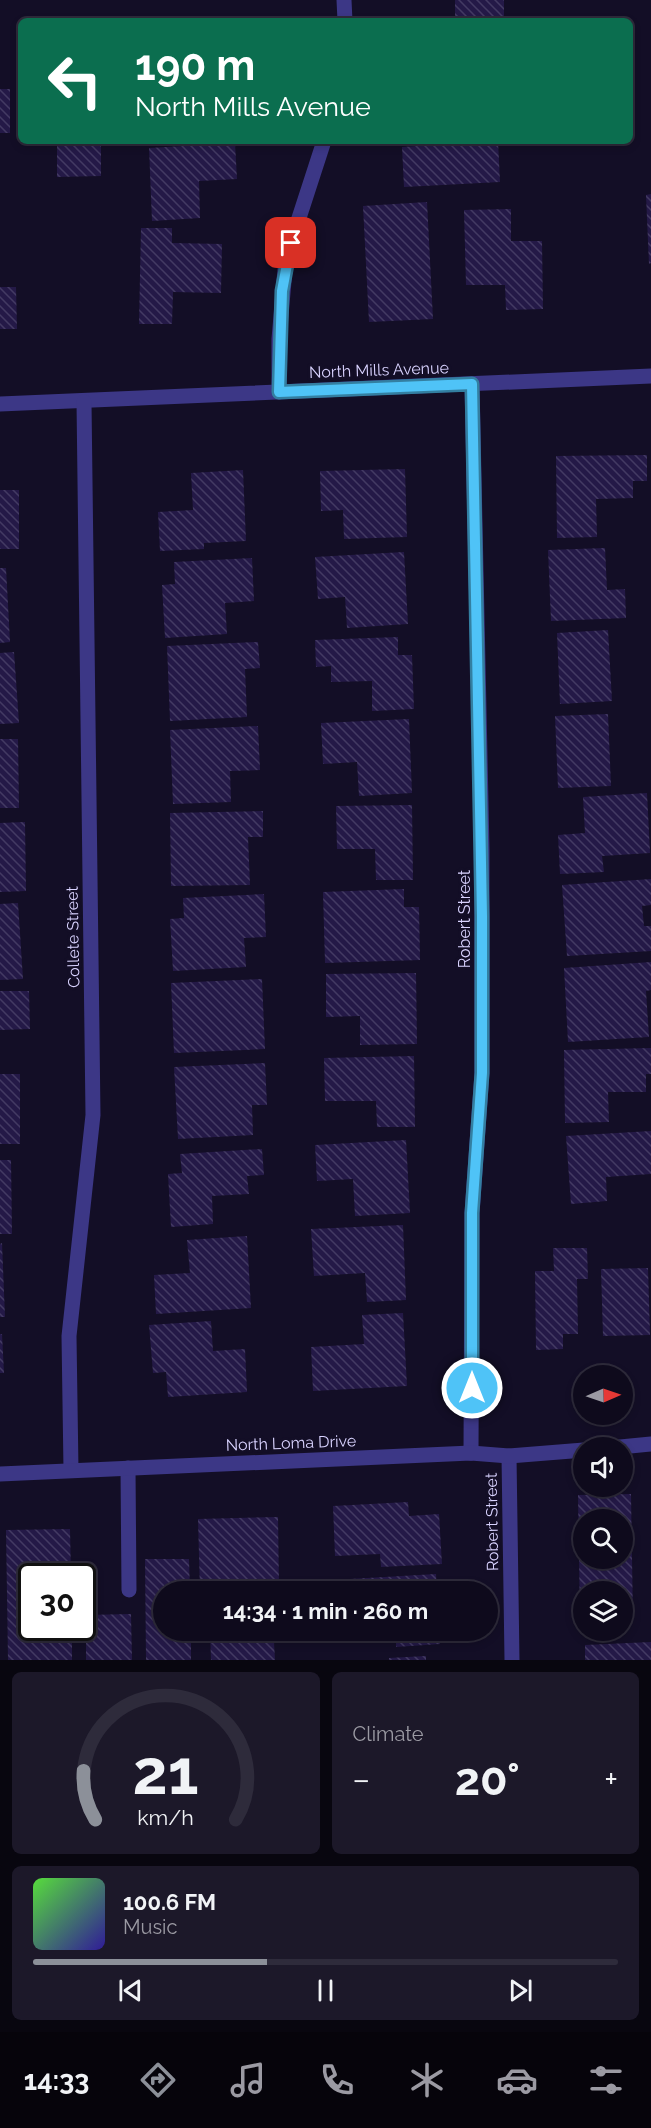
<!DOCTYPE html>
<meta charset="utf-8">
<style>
:root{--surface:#0e0a1c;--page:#1c1829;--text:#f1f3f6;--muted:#9b9aa3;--line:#2e2b3b;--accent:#8c9099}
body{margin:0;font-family:Raleway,sans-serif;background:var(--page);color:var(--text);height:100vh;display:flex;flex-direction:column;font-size:22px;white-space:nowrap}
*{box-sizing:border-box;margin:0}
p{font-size:20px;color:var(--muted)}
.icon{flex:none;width:33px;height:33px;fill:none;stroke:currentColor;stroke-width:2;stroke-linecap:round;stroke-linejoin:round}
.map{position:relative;height:1660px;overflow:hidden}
.panel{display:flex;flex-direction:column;gap:12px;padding:12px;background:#08060f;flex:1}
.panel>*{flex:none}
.banner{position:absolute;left:18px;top:18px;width:615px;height:126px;border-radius:9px;box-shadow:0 3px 9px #0003,0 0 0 2px var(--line);background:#0b6e4f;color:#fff;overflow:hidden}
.needle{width:39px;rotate:88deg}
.controls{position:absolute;left:573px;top:1365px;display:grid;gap:12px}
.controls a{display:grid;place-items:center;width:60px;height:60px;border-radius:50%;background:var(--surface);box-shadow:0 3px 9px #0003,0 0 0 2px var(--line);font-size:30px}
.speed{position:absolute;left:18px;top:1563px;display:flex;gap:12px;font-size:30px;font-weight:700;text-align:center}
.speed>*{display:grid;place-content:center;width:78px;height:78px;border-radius:50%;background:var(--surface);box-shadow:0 3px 9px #0003,0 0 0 2px var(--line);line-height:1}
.speed .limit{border:3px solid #111;border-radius:9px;background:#fff;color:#111}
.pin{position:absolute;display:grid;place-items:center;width:51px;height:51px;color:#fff;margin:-26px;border-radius:12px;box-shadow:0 3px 9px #0006}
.me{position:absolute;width:66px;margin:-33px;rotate:0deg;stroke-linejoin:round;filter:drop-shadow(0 0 4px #0008)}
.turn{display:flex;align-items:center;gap:21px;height:126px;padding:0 18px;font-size:27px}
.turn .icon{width:78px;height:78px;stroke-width:2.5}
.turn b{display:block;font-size:42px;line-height:51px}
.big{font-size:45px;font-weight:700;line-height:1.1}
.panel .card{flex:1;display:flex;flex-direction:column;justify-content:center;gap:9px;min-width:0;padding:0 21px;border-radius:9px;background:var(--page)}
.panel .dial{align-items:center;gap:0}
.dial svg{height:156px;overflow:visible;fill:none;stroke:var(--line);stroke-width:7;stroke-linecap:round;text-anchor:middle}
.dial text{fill:var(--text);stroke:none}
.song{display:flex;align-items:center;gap:18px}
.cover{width:72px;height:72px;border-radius:9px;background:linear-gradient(135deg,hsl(110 70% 55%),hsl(250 70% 35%))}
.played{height:6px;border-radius:3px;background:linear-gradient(90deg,var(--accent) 40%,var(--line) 40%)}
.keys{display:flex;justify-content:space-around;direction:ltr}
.heat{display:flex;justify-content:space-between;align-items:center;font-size:33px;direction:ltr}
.panel .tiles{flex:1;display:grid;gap:12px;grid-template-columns:1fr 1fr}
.card:last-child{grid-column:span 2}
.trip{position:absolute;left:153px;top:1581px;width:345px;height:60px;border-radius:30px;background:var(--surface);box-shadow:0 3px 9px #0003,0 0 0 2px var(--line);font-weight:700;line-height:60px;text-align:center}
.tabs{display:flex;height:96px;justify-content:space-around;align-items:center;background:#06040b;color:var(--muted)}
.tabs .icon{width:42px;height:42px}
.tabs .current{color:var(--accent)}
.tabs b{font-size:27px;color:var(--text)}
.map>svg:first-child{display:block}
.building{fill:url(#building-back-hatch);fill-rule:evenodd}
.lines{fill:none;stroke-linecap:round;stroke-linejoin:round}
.minor{stroke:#3c3786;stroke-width:15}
.route-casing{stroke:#337fa1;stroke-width:15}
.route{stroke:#4fc3f7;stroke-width:10}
.labels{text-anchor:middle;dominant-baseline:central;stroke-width:6;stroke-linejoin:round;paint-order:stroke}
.street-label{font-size:16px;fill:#d9d3ff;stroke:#130e26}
</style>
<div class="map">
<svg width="651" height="1660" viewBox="0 0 651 1660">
<defs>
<pattern id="building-back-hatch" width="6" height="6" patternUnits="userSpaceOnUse" patternTransform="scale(1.5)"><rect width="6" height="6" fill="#241947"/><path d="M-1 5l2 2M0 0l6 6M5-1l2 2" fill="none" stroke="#433a63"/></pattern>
</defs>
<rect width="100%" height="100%" fill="#130e26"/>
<g class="building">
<rect x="455" y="0" width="49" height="21"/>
<rect x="0" y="89" width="10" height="44"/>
<path d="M 57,141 L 101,141 L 101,176 L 57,177 Z"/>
<path d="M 417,141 L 498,141 L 500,182 L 404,187 L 402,147 L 417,146 Z"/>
<path d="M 235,143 L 237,179 L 199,181 L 200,218 L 152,221 L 149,148 Z"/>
<path d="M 651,194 L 651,263 L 649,264 L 646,195 Z"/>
<path d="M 427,202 L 433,319 L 369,322 L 363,206 Z"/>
<path d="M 511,209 L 511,241 L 542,241 L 543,309 L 506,310 L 505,285 L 466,285 L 464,210 Z"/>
<path d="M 141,228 L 172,228 L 172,243 L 222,244 L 221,293 L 173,292 L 172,324 L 139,324 Z"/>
<path d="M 0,287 L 16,287 L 17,329 L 0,329 Z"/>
<path d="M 647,455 L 647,481 L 633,481 L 633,498 L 596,499 L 597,537 L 557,538 L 556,456 Z"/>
<path d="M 405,469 L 407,537 L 344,539 L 343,510 L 321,511 L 320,471 Z"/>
<path d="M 243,470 L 246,541 L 204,543 L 204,549 L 160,551 L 158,512 L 193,510 L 191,473 Z"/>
<rect x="0" y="490" width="19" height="59"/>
<path d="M 605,548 L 607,590 L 625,589 L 626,618 L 551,621 L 548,550 Z"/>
<path d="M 404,552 L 408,624 L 347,628 L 345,597 L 318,599 L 315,557 Z"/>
<path d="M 252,558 L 254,601 L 225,603 L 227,634 L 165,638 L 162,585 L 175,584 L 174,562 Z"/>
<path d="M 0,568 L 6,568 L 10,642 L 0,643 Z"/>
<path d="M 608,630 L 612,701 L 560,704 L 557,633 Z"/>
<path d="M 398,637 L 398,655 L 412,655 L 414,709 L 372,711 L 372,681 L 331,682 L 331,666 L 316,667 L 315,640 Z"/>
<path d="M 258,642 L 260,668 L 245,669 L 247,717 L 170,721 L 167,646 Z"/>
<path d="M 14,652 L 19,723 L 0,724 L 0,653 Z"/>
<path d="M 608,714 L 611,786 L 558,788 L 555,716 Z"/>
<path d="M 409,719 L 412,793 L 359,796 L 357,762 L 323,764 L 321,723 Z"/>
<path d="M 258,726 L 260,770 L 230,771 L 231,802 L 173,804 L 170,730 Z"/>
<path d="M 0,739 L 18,739 L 19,808 L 0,808 Z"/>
<path d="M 647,793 L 650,853 L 602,856 L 604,872 L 560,874 L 558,835 L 585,833 L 583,797 Z"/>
<path d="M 412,805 L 413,880 L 376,880 L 375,849 L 337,849 L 336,806 Z"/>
<path d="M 263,811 L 263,837 L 248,837 L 250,885 L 171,886 L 170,813 Z"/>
<path d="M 25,822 L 26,891 L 0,892 L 0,823 Z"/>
<path d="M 651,879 L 651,905 L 642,906 L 644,926 L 651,926 L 651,951 L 567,956 L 562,885 Z"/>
<path d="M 404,889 L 404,907 L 419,907 L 420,960 L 325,963 L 323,892 Z"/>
<path d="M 264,894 L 266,937 L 244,938 L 246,967 L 173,971 L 170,919 L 184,918 L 183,898 Z"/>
<path d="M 18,903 L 23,979 L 0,980 L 0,904 Z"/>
<path d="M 651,962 L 651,990 L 646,991 L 649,1037 L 568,1042 L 564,968 Z"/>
<path d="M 416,973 L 417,1044 L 360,1045 L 360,1016 L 326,1017 L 326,974 Z"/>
<path d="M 262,979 L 265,1049 L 174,1053 L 171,983 Z"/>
<path d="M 0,991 L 29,991 L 30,1029 L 0,1030 Z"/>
<path d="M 651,1048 L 651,1074 L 646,1074 L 646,1092 L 608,1092 L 609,1122 L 565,1123 L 564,1050 Z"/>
<path d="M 414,1056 L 415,1127 L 377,1127 L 376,1101 L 325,1101 L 324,1058 Z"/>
<path d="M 265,1063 L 267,1105 L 252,1105 L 253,1135 L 178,1139 L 174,1067 Z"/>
<rect x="0" y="1074" width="20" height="70"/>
<path d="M 651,1131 L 651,1174 L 606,1177 L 607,1201 L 571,1204 L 566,1136 Z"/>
<path d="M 406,1140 L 410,1213 L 355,1216 L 353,1179 L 317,1181 L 315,1145 Z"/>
<path d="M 262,1149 L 264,1175 L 247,1176 L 249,1194 L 212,1196 L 213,1224 L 171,1227 L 168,1174 L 182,1173 L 180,1154 Z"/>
<path d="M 0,1160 L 11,1160 L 12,1234 L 0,1234 Z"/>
<path d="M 403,1225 L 406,1300 L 367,1302 L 365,1273 L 314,1276 L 311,1229 Z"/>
<path d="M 247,1236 L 251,1308 L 156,1314 L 154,1275 L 190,1273 L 187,1240 Z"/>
<path d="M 2,1243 L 5,1317 L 0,1317 L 0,1244 Z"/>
<path d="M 553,1248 L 587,1248 L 588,1279 L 577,1279 L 578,1334 L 563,1334 L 563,1349 L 536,1350 L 535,1271 L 554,1271 Z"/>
<path d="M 648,1268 L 650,1335 L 603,1336 L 601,1269 Z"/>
<path d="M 403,1313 L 407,1386 L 313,1391 L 311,1347 L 364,1344 L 362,1315 Z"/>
<path d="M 211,1321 L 213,1351 L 245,1349 L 247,1392 L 168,1397 L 166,1372 L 153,1373 L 149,1325 Z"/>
<path d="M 0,1334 L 2,1334 L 4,1373 L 0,1373 Z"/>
<path d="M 631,1494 L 633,1620 L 622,1620 L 622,1592 L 584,1592 L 584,1620 L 580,1620 L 578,1495 ZM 584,1520 L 622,1520 L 622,1558 L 584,1558 Z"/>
<path d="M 408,1502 L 409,1516 L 439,1514 L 442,1564 L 381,1567 L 380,1554 L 335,1556 L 333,1506 Z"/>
<path d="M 278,1517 L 279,1587 L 243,1588 L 243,1592 L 200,1592 L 198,1519 Z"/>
<path d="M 70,1529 L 71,1576 L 32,1576 L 32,1628 L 72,1628 L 72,1660 L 8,1660 L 6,1530 Z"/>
<path d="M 145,1559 L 189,1559 L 190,1592 L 164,1592 L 164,1630 L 191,1630 L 191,1660 L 146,1660 Z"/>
<path d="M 436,1574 L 437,1592 L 351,1592 L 350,1579 Z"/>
<path d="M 131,1614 L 132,1660 L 86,1660 L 86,1615 Z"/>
<path d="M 210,1630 L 282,1630 L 282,1642 L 274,1642 L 275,1660 L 211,1660 Z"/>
<path d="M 396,1630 L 439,1630 L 440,1644 L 396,1647 Z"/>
<path d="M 651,1642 L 651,1660 L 585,1660 L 585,1645 Z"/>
<path d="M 426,1656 L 426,1660 L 389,1660 L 389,1658 Z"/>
</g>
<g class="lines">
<g class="minor">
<path d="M 344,0 L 345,21"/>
<path d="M 279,392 L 279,339 L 286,258 L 324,141"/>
<path d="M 0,404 L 651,376"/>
<path d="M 610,1448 L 651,1444"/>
<path d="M 471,1453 L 472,1213 L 482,1073 L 482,849 L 472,384"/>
<path d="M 509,1456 L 512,1660"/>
<path d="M 128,1468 L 129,1590"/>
<path d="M 71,1470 L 69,1336 L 93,1115 L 84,402"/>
<path d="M 0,1474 L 471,1453 L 509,1456 L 584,1450"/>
</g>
</g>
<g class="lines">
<g class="route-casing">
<path id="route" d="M 291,243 L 282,291 L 279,392 L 472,384 L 482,916 L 482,1073 L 472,1213 L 472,1388"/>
</g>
<use href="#route" class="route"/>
</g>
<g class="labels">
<g class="street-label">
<text transform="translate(379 370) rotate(-2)">North Mills Avenue</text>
<text transform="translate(464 919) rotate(-90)">Robert Street</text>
<text transform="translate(73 937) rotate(-91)">Collete Street</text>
<text transform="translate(291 1443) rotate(-2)">North Loma Drive</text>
<text transform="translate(492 1522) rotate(-91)">Robert Street</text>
</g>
</g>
</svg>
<div class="controls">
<a><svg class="needle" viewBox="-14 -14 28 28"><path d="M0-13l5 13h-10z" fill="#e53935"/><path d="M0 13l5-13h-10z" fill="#9b9aa3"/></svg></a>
<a><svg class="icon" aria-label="sound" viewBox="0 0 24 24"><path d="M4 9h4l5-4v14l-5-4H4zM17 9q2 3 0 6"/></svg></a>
<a><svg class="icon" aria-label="search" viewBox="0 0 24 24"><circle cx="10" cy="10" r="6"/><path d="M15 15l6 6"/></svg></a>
<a><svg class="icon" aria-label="layers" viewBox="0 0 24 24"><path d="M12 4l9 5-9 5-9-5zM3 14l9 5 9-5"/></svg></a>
</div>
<div class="speed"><div class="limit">30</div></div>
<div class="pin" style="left:291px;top:243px;background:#d93025"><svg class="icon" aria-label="arrive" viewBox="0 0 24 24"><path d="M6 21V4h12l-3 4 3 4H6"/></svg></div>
<svg class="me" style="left:472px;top:1388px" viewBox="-20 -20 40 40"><circle r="17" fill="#4fc3f7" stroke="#fff" stroke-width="3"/><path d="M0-11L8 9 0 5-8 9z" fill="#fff"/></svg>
<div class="trip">14:34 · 1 min · 260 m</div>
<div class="banner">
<div class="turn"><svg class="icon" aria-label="left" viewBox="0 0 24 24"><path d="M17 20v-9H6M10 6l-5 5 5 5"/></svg><div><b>190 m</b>North Mills Avenue</div></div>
</div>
</div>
<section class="panel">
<div class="tiles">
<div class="card dial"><svg viewBox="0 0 100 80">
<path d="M14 69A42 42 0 1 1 86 69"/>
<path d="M14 69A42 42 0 0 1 8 44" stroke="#8c9099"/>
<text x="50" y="56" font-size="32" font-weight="700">21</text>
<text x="50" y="72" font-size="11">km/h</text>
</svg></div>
<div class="card"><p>Climate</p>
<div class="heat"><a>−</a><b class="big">20°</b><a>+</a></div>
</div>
<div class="card">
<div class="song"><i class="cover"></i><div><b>100.6 FM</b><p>Music</p></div></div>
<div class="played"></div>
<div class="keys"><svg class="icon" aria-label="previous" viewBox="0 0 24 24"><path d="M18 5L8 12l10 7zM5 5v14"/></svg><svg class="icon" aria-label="pause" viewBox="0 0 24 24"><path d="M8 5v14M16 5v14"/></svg><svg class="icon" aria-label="next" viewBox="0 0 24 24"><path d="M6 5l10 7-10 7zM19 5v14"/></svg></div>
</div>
</div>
</section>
<nav class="tabs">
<b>14:33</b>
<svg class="icon current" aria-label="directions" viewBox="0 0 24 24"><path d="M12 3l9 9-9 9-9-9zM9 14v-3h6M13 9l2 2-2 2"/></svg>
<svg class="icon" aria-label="music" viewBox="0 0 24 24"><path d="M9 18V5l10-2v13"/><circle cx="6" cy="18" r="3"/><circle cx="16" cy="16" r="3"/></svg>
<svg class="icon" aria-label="phone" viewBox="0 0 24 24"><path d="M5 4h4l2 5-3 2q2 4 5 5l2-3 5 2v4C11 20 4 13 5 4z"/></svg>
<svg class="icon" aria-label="climate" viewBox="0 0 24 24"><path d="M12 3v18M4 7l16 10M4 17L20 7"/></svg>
<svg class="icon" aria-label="car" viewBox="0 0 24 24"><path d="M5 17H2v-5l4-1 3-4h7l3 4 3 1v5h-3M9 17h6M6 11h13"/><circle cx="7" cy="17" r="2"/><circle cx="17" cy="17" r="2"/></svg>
<svg class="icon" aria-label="filters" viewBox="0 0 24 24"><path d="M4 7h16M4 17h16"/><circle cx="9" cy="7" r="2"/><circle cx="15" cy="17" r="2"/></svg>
</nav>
